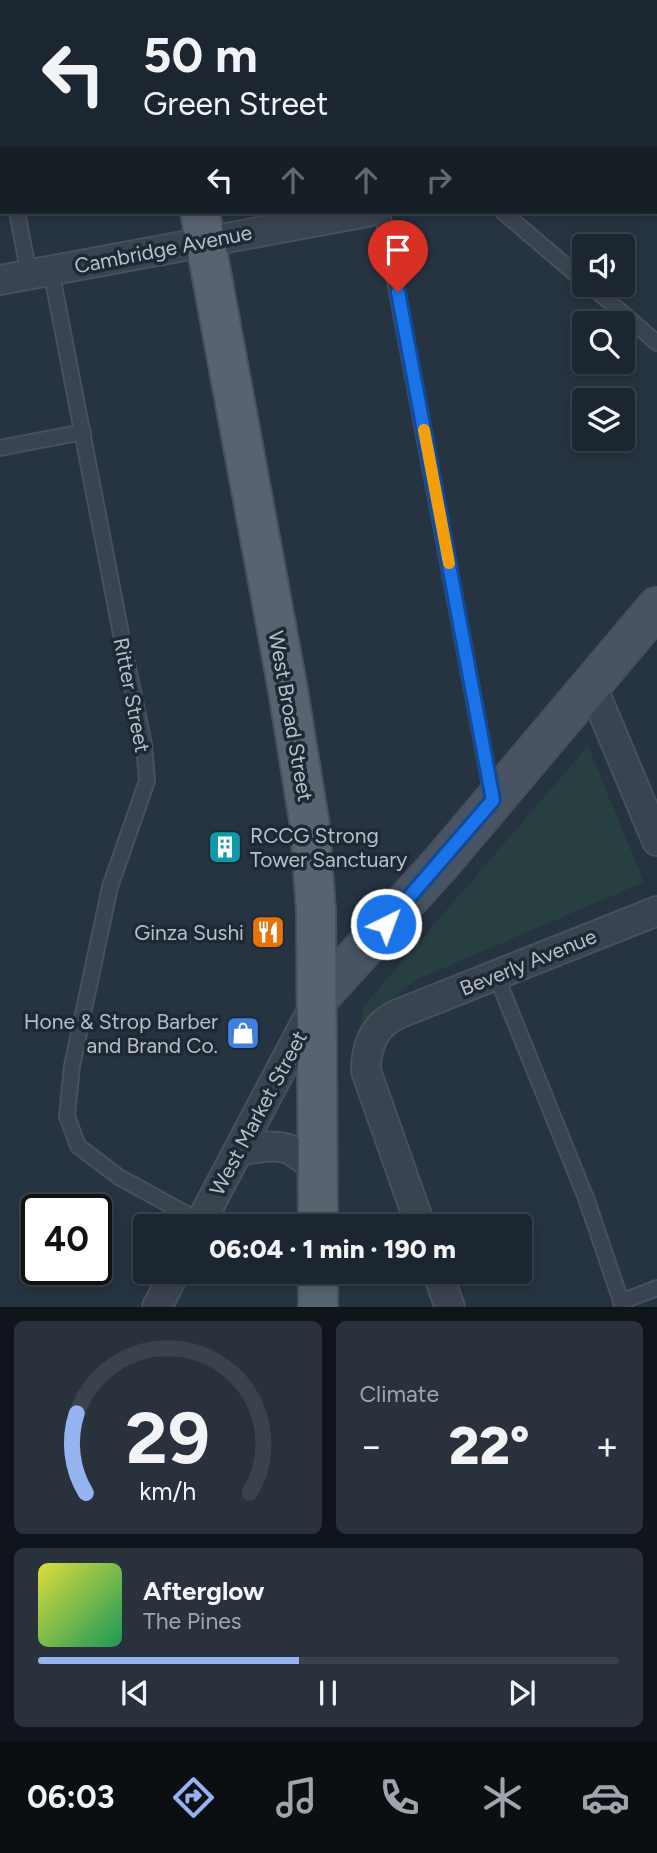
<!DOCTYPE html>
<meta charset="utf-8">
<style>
:root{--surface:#1c2630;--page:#29323c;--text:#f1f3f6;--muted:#a0a5ab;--line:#3a434c;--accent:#95b2f1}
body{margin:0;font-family:Figtree,sans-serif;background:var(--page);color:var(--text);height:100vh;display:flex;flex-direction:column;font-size:26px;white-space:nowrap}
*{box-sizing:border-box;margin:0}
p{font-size:23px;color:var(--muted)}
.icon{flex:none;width:38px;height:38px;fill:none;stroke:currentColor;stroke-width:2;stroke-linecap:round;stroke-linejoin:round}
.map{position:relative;height:1307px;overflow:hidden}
.panel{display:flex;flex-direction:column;gap:14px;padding:14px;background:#0f151a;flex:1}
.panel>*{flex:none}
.guide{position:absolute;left:0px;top:0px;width:658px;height:214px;box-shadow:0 4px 10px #0003,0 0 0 2px var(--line);background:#1c2630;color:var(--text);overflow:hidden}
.buttons{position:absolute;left:572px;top:234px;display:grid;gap:14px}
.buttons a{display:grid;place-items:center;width:63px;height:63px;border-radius:7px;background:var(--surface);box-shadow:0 4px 10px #0003,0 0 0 2px var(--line);font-size:35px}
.speed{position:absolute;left:21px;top:1194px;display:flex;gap:14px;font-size:35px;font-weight:700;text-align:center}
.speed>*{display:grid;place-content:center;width:91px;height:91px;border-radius:50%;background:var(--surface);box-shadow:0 4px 10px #0003,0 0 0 2px var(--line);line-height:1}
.speed .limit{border:4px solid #111;border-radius:10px;background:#fff;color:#111}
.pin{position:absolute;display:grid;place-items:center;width:60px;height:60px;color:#fff;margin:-72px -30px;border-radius:50% 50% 50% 0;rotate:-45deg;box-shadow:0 0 7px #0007}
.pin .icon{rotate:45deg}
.me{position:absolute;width:77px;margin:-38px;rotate:42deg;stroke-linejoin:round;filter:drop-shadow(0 0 5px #0008)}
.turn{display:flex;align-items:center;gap:24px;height:147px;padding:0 28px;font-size:32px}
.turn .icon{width:91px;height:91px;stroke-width:2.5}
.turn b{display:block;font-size:49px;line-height:60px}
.lanes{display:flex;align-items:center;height:66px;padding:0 28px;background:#0003;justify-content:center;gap:35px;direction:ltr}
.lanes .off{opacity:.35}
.big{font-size:52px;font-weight:800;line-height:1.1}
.panel .widget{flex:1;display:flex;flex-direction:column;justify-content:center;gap:10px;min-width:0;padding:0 24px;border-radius:10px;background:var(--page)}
.panel .dial{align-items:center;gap:0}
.dial svg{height:182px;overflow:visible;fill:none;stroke:var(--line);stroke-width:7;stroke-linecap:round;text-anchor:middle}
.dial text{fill:var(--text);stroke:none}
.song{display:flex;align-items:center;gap:21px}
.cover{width:84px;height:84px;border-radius:10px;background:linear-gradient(135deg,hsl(60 70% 55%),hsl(150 70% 35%))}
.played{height:7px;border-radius:4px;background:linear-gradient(90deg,var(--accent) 45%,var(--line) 45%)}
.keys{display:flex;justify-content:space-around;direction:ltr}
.heat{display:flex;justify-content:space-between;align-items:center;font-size:38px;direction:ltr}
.panel .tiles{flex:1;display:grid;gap:14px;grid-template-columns:1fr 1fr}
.widget:last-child{grid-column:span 2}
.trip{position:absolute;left:133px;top:1214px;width:399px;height:70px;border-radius:7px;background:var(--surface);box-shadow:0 4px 10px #0003,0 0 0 2px var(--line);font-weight:800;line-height:70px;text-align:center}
.tabs{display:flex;height:112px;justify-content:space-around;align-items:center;background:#0b0f13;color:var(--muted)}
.tabs .icon{width:49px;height:49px}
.tabs .on{color:var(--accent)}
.tabs b{font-size:32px;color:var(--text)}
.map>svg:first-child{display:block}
.green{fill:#283f41}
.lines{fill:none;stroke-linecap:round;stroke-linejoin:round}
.lane-casing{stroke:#47505c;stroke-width:18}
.street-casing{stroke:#47505c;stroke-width:32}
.secondary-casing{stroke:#47505c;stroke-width:42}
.primary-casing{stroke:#47505c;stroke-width:42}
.lane{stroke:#3a4450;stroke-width:14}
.street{stroke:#3a4450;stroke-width:28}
.secondary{stroke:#485463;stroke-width:38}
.primary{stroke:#586370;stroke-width:38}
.route-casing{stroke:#114b97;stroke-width:18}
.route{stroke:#1a73e8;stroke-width:12}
.slow{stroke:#f59e0b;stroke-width:12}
.labels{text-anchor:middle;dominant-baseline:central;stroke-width:7;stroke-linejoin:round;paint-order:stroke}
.street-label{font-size:21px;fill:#b7bfca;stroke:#1f2935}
.poi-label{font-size:21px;fill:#b7bfca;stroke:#1f2935;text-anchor:end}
</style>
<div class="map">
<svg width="657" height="1307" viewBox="0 0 657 1307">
<rect width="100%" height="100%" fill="#263340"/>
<path class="green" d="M 588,746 L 644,882 L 418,979 L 392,998 L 361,1026 L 363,1007 Z"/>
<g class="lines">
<g class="lane-casing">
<g id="lane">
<path d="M 376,2 L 376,0"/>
<path d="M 424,2 L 433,0"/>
<path d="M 0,118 L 2,127"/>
<path d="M 17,212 L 29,274"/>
<path d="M 382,212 L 492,796"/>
<path d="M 503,212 L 584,281"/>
<path d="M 51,270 L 121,634 L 144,744 L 147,781 L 110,887 L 72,1066 L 67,1116 L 78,1146 L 119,1177 L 201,1222"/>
<path d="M 590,285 L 657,343"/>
<path d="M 0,448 L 83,432"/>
<path d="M 496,975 L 586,1198 L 623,1307"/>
<path d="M 621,1302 L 657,1288"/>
</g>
</g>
<g class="street-casing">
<g id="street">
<path d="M 578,0 L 578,2"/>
<path d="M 649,2 L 651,0"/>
<path d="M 656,94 L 657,95"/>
<path d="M 0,280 L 367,212"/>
<path d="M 591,684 L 657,841"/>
<path d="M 238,1151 C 279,1144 288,1141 318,1172"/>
<path d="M 198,1227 L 316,1003"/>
<path d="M 421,1227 L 366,1071 C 366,1046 374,1025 398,1014 L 657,911"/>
<path d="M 437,1272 L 450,1307"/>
<path d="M 157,1307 L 175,1272"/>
</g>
</g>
<g class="secondary-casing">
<path id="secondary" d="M 317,1000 L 442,862 L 657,607"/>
</g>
<g class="primary-casing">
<g id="primary">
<path d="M 163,0 L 164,2"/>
<path d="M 200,212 L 288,690 L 310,827 L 316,911 L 318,1227"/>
<path d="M 318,1272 L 318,1307"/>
</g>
</g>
<use href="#lane" class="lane"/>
<use href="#street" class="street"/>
<use href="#secondary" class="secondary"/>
<use href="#primary" class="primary"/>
</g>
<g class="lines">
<g class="route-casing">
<path id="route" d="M 386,924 L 493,800 L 398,292"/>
</g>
<use href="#route" class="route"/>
<path class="slow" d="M 424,430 L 449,563"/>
</g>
<defs>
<g id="building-square" transform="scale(1.75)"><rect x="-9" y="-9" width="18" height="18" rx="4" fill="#0f9aa8" stroke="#1f2935"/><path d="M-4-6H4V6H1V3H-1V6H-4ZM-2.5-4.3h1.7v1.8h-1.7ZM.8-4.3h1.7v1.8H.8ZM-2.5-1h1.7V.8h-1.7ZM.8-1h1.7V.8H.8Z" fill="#fff"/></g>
<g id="restaurant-square" transform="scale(1.75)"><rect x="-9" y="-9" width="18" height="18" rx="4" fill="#e8710a" stroke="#1f2935"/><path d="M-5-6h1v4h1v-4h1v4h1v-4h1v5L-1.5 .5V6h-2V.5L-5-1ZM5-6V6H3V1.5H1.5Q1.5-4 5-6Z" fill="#fff"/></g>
<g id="shop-square" transform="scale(1.75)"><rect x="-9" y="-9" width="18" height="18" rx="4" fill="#3f7fe0" stroke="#1f2935"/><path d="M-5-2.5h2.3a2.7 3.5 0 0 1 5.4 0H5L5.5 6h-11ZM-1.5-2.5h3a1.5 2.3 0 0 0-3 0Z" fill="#fff"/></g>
</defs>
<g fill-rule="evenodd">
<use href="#building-square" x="225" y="847"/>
<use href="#restaurant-square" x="268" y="932"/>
<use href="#shop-square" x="243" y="1033"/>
</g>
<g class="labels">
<g class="street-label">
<text transform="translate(163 249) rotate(-11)">Cambridge Avenue</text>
<text transform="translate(132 695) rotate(79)">Ritter Street</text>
<text transform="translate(291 716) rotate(80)">West Broad Street</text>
<text transform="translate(528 962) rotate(-22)">Beverly Avenue</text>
<text transform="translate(258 1113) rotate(-62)">West Market Street</text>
</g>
<g class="poi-label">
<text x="250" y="835" text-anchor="start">RCCG Strong<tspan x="250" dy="24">Tower Sanctuary</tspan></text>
<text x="244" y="932">Ginza Sushi</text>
<text x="218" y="1021">Hone &amp; Strop Barber<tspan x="218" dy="24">and Brand Co.</tspan></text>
</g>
</g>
</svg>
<div class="buttons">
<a><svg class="icon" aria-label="sound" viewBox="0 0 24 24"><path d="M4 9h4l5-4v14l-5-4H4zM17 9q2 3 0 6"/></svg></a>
<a><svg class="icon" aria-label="search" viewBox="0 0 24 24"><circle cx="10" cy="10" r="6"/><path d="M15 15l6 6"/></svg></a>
<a><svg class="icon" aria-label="layers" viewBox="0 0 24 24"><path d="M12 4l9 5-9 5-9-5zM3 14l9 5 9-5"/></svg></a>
</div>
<div class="speed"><div class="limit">40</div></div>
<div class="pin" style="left:398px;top:292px;background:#d93025"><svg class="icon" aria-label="arrive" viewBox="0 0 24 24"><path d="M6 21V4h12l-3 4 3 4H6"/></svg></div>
<svg class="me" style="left:386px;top:924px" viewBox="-20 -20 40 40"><circle r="17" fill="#1a73e8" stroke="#fff" stroke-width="3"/><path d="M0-11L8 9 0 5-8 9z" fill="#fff"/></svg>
<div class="trip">06:04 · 1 min · 190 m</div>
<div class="guide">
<div class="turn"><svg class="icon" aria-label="left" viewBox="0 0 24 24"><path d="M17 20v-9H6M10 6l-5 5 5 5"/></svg><div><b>50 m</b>Green Street</div></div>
<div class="lanes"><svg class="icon" aria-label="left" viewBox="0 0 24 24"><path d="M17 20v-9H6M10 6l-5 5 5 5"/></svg><svg class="icon off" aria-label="ahead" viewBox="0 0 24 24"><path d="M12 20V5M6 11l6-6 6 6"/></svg><svg class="icon off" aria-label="ahead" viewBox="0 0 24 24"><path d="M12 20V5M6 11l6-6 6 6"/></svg><svg class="icon off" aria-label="right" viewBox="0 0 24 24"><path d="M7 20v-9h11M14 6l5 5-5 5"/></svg></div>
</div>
</div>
<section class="panel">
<div class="tiles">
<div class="widget dial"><svg viewBox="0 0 100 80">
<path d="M14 69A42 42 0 1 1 86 69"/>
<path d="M14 69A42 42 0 0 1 10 34" stroke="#95b2f1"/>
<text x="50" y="56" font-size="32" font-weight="700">29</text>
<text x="50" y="72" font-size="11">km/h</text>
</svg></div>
<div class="widget"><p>Climate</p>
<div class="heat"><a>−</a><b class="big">22°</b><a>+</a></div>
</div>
<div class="widget">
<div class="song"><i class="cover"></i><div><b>Afterglow</b><p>The Pines</p></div></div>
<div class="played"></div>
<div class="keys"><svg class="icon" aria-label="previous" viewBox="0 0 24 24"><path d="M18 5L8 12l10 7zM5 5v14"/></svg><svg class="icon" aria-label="pause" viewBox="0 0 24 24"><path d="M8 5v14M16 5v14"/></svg><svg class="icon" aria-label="next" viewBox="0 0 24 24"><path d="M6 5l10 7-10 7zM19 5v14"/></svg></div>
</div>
</div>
</section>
<nav class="tabs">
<b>06:03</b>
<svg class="icon on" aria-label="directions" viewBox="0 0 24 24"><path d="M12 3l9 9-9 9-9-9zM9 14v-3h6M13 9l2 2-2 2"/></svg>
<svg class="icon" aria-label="music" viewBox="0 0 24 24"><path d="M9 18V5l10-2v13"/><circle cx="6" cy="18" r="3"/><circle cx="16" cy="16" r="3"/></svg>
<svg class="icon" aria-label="phone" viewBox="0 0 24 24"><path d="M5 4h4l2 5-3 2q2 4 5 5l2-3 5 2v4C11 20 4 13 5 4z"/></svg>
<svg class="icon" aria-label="climate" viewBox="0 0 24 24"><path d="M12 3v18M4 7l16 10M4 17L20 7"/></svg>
<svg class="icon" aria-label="car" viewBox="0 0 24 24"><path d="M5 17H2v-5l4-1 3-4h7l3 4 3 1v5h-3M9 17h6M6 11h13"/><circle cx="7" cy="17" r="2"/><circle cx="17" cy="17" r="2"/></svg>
</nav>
